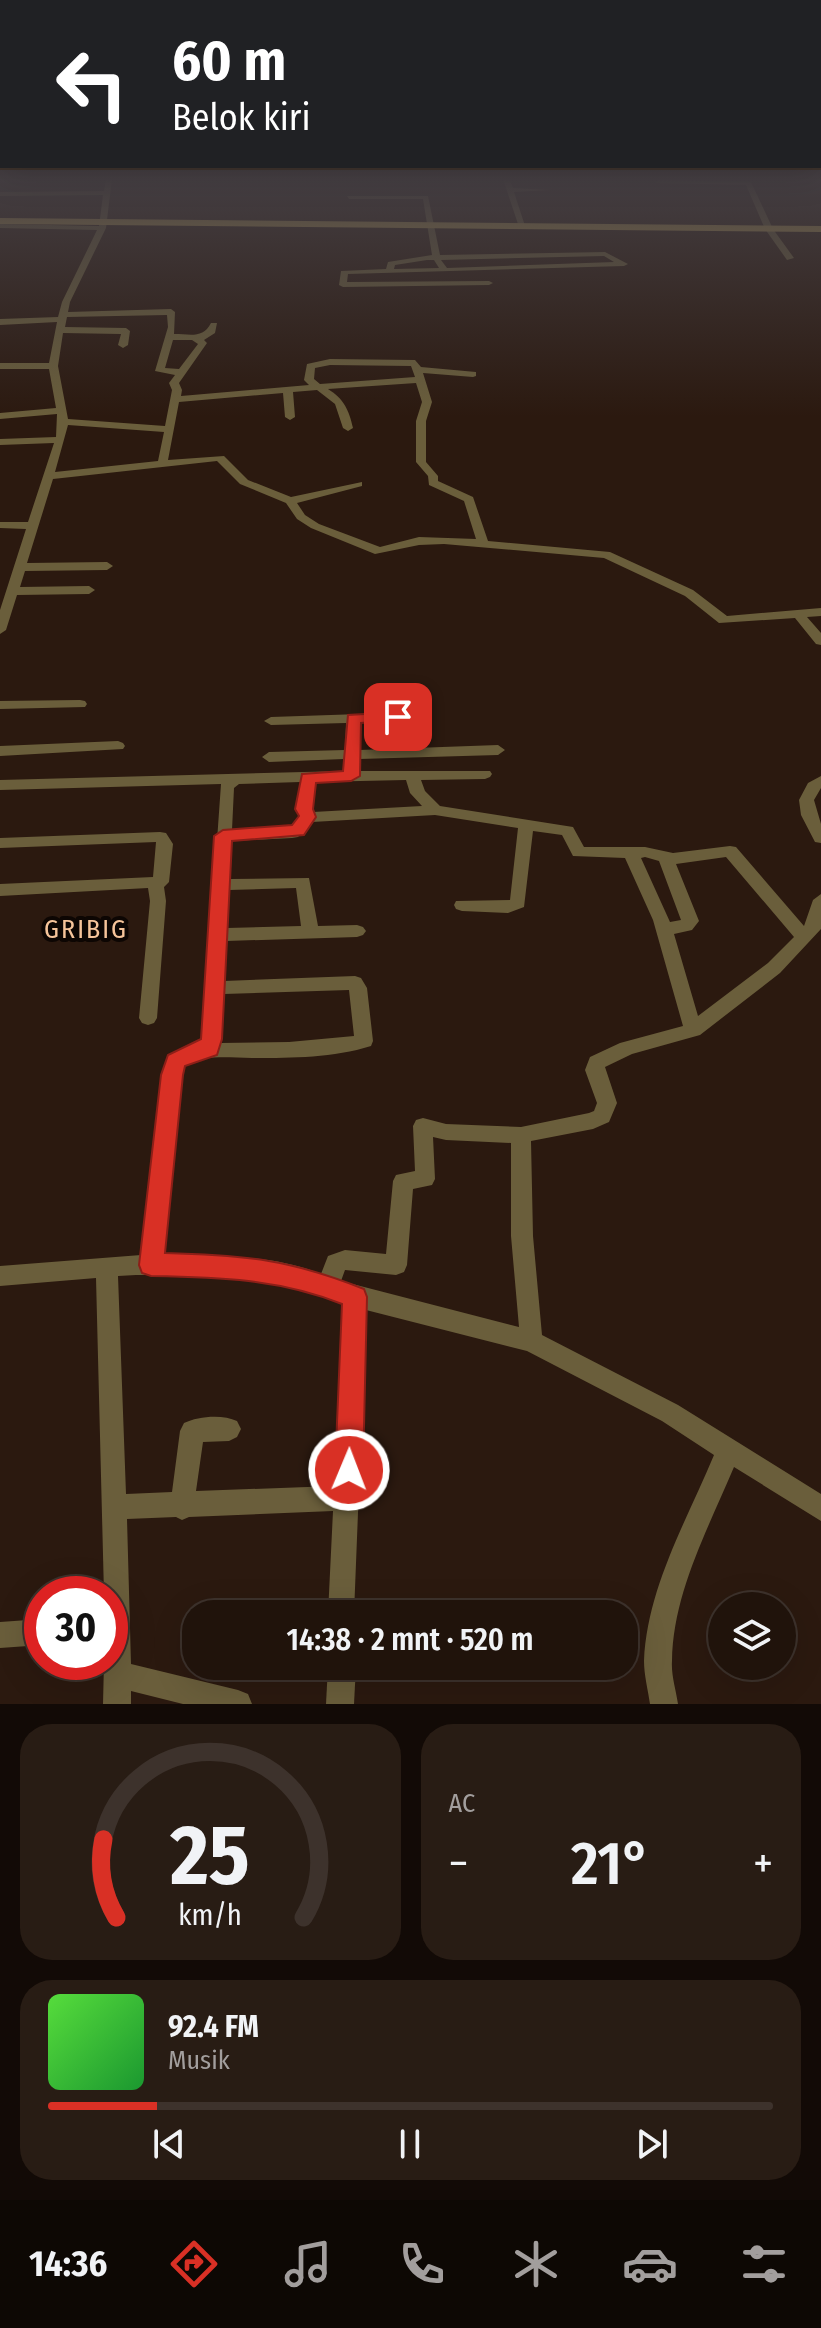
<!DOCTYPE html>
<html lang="id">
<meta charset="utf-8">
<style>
:root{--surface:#20130b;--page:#281c14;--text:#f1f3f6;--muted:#a29e9d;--line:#3d322c;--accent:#d93025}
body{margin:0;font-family:"Fira Sans Condensed",sans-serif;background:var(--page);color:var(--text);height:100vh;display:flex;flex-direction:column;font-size:30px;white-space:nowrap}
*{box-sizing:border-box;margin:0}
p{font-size:26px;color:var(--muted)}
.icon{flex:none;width:44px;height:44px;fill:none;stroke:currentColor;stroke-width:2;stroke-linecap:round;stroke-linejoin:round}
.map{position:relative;height:1704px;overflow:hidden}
.panel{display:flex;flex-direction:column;gap:20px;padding:20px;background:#120a06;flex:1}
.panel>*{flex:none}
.top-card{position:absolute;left:0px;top:0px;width:822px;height:168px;box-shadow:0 8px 32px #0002,0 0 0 2px var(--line);background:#202124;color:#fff;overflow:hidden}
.tools{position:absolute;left:708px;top:1592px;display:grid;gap:16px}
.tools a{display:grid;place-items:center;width:88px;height:88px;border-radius:50%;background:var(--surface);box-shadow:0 8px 32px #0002,0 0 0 2px var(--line);font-size:40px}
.speed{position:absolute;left:24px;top:1576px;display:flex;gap:16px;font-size:40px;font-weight:700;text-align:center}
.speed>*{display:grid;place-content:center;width:104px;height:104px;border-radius:50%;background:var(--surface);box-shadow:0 8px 32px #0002,0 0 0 2px var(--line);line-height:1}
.speed .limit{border:12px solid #d22;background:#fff;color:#111}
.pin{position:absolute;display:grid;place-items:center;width:68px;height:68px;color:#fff;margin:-34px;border-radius:16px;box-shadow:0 4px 12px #0006}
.me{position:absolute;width:88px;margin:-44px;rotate:1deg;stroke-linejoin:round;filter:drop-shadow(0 0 6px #0008)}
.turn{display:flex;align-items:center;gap:28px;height:168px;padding:0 40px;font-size:36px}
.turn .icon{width:104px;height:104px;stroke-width:2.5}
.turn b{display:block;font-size:56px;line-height:68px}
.big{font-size:60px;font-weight:600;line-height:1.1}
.panel .tile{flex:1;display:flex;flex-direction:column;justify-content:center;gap:12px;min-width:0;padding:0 28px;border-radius:32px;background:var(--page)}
.panel .dial{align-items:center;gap:0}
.dial svg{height:208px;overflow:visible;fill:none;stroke:var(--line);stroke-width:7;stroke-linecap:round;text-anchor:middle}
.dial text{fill:var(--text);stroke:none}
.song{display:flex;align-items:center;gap:24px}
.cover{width:96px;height:96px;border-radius:12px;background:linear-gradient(135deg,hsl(110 70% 55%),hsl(130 70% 35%))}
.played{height:8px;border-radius:4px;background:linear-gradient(90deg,var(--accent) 15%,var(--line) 15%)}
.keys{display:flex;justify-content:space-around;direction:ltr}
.heat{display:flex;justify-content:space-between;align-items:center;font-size:44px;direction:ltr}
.panel .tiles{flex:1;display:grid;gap:20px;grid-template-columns:1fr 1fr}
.tile:last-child{grid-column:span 2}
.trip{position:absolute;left:182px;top:1600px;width:456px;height:80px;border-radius:32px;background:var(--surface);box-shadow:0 8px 32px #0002,0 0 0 2px var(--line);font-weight:600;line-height:80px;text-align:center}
.dock{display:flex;height:128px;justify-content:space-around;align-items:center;background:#0d0804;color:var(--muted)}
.dock .icon{width:56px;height:56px}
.dock .selected{color:var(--accent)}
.dock b{font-size:36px;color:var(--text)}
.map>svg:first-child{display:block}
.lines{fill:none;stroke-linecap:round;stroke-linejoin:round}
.minor{fill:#6a5e3b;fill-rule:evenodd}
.primary{fill:#b89e52;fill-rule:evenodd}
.route{fill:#d93025;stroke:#8d1f18;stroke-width:2}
.labels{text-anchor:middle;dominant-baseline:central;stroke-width:8;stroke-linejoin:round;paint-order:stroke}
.quarter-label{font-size:26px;letter-spacing:2px;fill:#f6c49a;stroke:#0d0603}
</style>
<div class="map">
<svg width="821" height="1704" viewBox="0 0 821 1704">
<rect width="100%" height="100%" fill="#2b190f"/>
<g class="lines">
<g class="minor">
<path d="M 106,179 L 112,179 L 106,228 L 70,302 L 68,312 L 171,309 L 175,312 L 174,334 C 190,334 203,339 211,323 L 217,323 L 215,333 L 204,340 L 207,343 L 179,383 L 182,390 L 181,396 L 309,385 L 304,380 L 307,364 L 330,359 L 415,360 L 421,367 L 476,372 L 476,376 L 473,377 L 423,373 L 432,402 L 426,421 L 426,462 L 438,476 L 438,481 L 473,497 L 488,541 L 610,552 L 693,590 L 727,616 L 821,608 L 821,616 L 807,617 L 821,633 L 821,645 L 816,644 L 795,618 L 719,623 L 685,596 L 604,558 L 444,544 L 419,545 L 375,554 L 311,528 L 297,519 L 286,503 L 240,484 L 217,461 L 53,479 L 27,563 L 107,562 L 113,566 L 107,570 L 25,571 L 20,587 L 89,586 L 95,590 L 89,594 L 17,595 L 6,630 L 0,634 L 0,610 L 26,529 L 0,528 L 0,522 L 28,522 L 54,443 L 0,445 L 0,439 L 56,437 L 57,414 L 0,419 L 0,413 L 56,408 L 49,369 L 0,369 L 0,363 L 49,363 L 57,322 L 0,325 L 0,319 L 58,317 L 62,302 L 97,230 L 0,228 L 0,224 L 99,226 L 103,195 L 0,196 L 0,192 L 104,191 ZM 167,315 L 168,327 L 155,371 L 175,375 L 169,383 L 172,390 L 165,426 L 68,419 L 58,366 L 63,333 L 121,334 L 118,345 L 123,348 L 128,345 L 130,331 L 126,328 L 65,327 L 67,317 ZM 173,340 L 192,340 L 198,344 L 179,369 L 165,368 ZM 330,365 L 411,366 L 415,377 L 320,384 L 314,379 L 315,368 ZM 416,383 L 422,402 L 416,421 L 416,462 L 428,476 L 429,485 L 464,501 L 476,539 L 419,537 L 380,547 L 319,524 L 305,515 L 297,503 L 362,486 L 362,482 L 291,497 L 248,480 L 224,456 L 168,460 L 179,402 L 283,393 L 285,417 L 290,420 L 295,417 L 293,392 L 317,390 L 335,404 L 343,428 L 348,431 L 353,428 C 349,410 344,399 328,389 ZM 68,425 L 164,432 L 158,461 L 55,472 Z"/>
<path d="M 503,179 L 509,179 L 513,188 L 550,190 L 514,192 L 526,229 L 519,227 Z"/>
<path d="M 658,180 L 751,182 L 773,229 L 794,258 L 787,260 L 765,229 L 746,185 L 656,183 Z"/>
<path d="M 347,196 L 428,196 L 440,255 L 605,252 L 628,264 L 624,266 L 348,274 L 347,282 L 489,281 L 493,283 L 489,285 L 343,287 L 339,285 L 341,271 L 386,269 L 388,262 L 432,255 L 423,199 L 349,199 ZM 604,256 L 614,262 L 447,268 L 441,260 ZM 427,260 L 434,260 L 439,268 L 394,269 L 395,265 Z"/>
<path d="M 80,700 L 85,701 L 87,704 L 85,707 L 0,709 L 0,701 Z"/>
<path d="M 420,712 L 427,716 L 425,719 L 360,722 L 359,750 L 498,745 L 505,750 L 498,755 L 359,759 L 359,771 L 490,771 L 492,774 L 490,777 L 485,779 L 421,780 L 425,791 L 440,806 L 573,827 L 584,847 L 645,847 L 673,853 L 730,846 L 736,847 L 804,926 L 813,900 L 821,894 L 821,929 L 780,973 L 700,1035 L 632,1054 L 605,1067 L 617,1103 L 609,1122 L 593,1129 L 531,1141 L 533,1236 L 542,1335 L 678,1405 L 821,1494 L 821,1521 L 734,1467 C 708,1529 673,1593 672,1661 C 671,1675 676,1690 678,1704 L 650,1704 C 648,1690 644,1675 644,1661 C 647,1588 687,1520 714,1455 L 662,1421 L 527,1351 L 366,1310 L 354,1614 L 328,1614 L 333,1511 L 189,1517 L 182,1520 L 176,1517 L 127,1519 L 131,1664 L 238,1690 L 248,1694 L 252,1704 L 183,1704 L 131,1691 L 131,1704 L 103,1704 L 104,1662 L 110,1662 L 110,1594 L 104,1594 L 96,1278 L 0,1286 L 0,1266 L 141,1255 L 162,1075 L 169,1056 L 186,1047 L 202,1043 L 203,1039 L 221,784 L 0,790 L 0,780 L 344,771 L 344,759 L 269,762 L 262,757 L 269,752 L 345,750 L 346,723 L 271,725 L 264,721 L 271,717 ZM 406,780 L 410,793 L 422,806 L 313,812 L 312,809 L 315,782 ZM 300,782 L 296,809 L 300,816 L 288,828 L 232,830 L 234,788 L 239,784 ZM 435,815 L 518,828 L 510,900 L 456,901 L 454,905 L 456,909 L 462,911 L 508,913 L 524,907 L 533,831 L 562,835 L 573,856 L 625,858 L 653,920 L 683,1026 L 620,1043 L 590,1057 L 585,1070 L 597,1103 L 594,1111 L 589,1113 L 521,1127 L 446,1124 L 423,1118 L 416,1120 L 413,1126 L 415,1171 L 396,1175 L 393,1181 L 386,1254 L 345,1250 L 328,1256 L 321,1274 C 272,1254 215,1256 163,1255 L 184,1066 C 206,1054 227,1058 252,1058 C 291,1058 333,1058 371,1046 L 373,1041 L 367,988 L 361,978 L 355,976 L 224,981 L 226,941 L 357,937 L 363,935 L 366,931 L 363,927 L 357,925 L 318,926 L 309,878 L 230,879 L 232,841 L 292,838 L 298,837 L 312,822 ZM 645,857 L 659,861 L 681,920 L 670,922 L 641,858 ZM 726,857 L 794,937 L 768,963 L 698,1016 L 674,934 L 692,930 L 699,921 L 676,864 ZM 296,888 L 301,926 L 227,928 L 229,890 ZM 349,990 L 354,1036 L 289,1042 L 221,1043 L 224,994 ZM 433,1137 L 446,1140 L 511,1143 L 511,1236 L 519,1327 L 341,1281 L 345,1270 L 396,1275 L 404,1272 L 407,1265 L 413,1189 L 432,1185 L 435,1179 ZM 136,1275 C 212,1276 271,1274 344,1303 L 334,1486 L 196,1491 L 203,1442 L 229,1441 L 237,1437 L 241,1429 L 237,1421 C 223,1414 198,1416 184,1423 L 180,1431 L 172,1492 L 126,1494 L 118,1276 Z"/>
<path d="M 118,741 L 123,743 L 125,746 L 123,749 L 0,756 L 0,746 Z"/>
<path d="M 821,776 L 821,788 L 814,800 L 821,824 L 821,843 L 815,842 L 801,815 L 799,800 L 808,783 Z"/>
<path d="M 160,832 L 166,833 L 173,844 L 169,882 L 164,887 L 166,901 L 157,1018 L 154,1023 L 148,1025 L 142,1023 L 139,1018 L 150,901 L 148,888 L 0,896 L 0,884 L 153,877 L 156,842 L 0,848 L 0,838 Z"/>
<path d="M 42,1619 L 42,1645 L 0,1648 L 0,1622 Z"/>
<path d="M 328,1666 L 356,1666 L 354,1704 L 326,1704 Z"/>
</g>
<path class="primary" d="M 0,218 L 821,226 L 821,232 L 0,224 Z"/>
</g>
<linearGradient id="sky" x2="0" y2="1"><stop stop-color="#180e08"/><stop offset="0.43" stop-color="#443e42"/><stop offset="1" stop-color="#443e42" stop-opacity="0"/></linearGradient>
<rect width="821" height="417" fill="url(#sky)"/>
<path class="route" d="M 398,712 L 404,713 L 404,720 L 361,723 L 360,776 L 351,781 L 316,783 L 313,809 L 316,817 L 304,835 L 232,841 L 222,1039 L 217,1055 L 185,1066 L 183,1075 L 165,1253 C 244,1255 289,1259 364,1289 L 367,1297 L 363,1470 L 359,1479 L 349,1484 L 339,1479 L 335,1470 L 342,1304 C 280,1279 218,1277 151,1276 L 142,1273 L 139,1265 L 161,1075 L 168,1055 L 201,1039 L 214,836 L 223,830 L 292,825 L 299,816 L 295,809 L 302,774 L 343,771 L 348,715 Z"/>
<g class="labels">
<g class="quarter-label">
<text x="86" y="929">GRIBIG</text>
</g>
</g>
</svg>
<div class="tools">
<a><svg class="icon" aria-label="layers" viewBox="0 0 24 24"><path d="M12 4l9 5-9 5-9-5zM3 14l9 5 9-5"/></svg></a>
</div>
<div class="speed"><div class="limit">30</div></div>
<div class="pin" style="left:398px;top:717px;background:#d93025"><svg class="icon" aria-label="arrive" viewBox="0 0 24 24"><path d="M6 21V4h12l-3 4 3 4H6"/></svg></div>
<svg class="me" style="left:349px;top:1470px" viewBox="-20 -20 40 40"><circle r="17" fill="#d93025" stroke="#fff" stroke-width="3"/><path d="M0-11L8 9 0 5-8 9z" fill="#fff"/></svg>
<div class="trip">14:38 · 2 mnt · 520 m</div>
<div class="top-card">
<div class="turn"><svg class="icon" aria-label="left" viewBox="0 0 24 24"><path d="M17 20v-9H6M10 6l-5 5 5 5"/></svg><div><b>60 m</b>Belok kiri</div></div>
</div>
</div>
<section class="panel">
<div class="tiles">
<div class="tile dial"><svg viewBox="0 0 100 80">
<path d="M14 69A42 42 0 1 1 86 69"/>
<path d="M14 69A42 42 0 0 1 9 39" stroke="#d93025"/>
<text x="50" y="56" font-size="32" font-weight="700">25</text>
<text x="50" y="72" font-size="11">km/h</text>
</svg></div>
<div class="tile"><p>AC</p>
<div class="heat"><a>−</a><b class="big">21°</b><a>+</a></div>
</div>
<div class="tile">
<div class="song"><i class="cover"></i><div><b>92.4 FM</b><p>Musik</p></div></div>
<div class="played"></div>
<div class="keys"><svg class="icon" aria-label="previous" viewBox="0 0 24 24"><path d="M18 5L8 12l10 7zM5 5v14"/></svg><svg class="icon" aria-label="pause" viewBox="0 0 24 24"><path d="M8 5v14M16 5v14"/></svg><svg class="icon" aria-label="next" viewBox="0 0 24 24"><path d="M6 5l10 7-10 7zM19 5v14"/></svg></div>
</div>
</div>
</section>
<nav class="dock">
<b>14:36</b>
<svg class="icon selected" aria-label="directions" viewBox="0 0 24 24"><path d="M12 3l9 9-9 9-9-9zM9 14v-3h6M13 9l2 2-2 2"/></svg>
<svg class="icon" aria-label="music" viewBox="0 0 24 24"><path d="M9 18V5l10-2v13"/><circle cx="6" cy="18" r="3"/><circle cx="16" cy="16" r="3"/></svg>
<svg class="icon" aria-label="phone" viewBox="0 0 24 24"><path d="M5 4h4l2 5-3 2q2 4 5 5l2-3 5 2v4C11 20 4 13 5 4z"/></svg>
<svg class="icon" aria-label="climate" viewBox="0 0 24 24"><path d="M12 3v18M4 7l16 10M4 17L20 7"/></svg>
<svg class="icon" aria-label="car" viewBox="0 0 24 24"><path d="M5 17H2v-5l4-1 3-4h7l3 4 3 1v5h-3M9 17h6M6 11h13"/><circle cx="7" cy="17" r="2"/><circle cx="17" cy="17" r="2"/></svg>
<svg class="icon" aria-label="filters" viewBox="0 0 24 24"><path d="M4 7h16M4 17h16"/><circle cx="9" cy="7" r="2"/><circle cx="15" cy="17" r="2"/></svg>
</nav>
